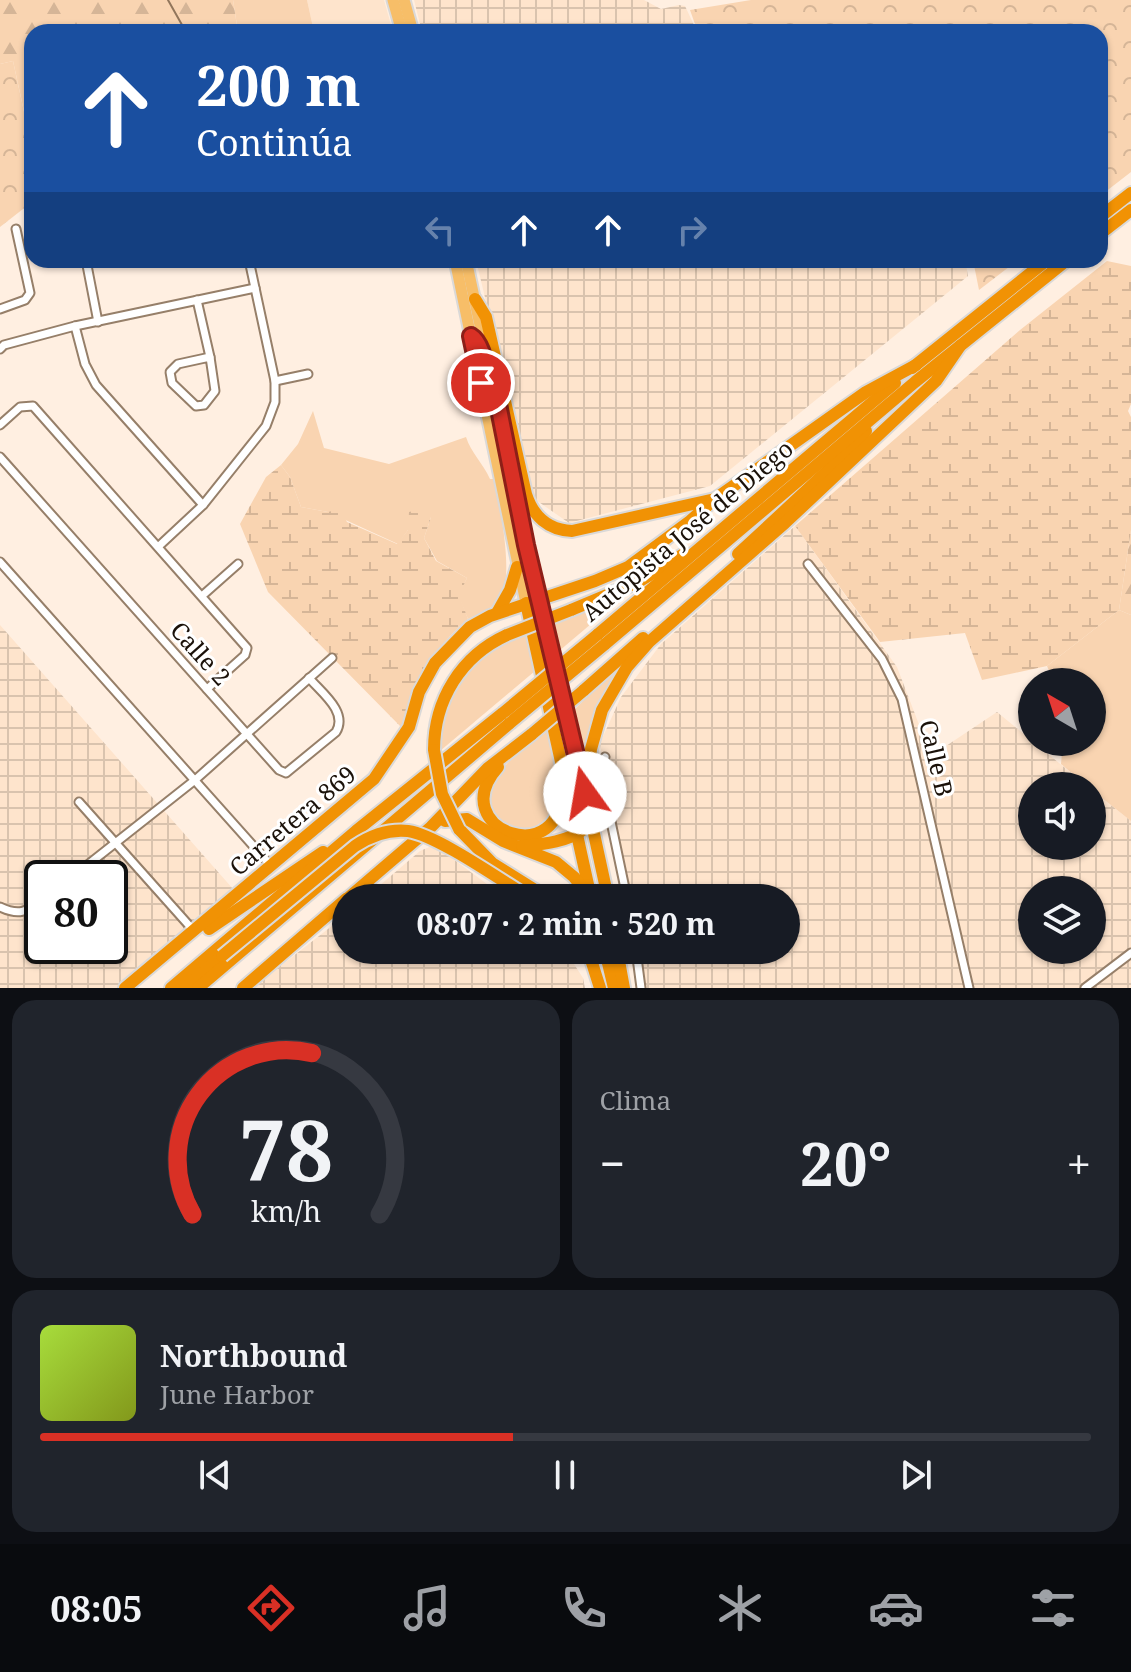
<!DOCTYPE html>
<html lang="es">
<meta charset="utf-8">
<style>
:root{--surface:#171b24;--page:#20242c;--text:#f1f3f6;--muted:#9ea1a6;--line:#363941;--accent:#d93025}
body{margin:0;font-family:"Noto Serif",serif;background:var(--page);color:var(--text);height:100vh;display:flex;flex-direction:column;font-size:30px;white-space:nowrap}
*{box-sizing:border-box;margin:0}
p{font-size:26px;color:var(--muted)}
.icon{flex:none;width:44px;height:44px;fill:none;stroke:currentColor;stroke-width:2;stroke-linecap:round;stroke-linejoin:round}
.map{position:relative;height:988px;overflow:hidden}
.drawer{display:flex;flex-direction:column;gap:12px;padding:12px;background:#0d0f14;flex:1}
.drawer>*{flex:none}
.banner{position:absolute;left:24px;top:24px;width:1084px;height:244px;border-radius:24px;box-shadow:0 2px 6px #0004;background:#1a4fa0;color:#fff;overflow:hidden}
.needle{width:52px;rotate:321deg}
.buttons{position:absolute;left:1018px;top:668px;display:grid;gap:16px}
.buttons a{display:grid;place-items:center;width:88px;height:88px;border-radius:50%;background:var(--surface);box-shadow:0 2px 6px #0004;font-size:40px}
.speed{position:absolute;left:24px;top:860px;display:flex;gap:16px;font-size:40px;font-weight:700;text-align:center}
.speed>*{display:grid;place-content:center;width:104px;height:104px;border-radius:50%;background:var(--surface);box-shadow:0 2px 6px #0004;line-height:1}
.speed .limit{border:4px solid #111;border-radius:12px;background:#fff;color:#111}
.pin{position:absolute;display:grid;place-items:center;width:68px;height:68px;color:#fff;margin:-34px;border:4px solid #fff;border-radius:50%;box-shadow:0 2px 8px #0007}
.me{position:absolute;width:88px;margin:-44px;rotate:347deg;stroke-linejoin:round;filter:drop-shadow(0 0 6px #0008)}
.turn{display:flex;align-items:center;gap:28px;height:168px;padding:0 40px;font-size:36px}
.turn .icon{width:104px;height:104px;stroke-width:2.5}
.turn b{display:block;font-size:56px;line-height:68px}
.lanes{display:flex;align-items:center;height:76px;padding:0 40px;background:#0003;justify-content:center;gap:40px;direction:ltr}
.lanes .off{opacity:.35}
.big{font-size:60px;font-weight:700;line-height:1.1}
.drawer .tile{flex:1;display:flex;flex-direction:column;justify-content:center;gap:12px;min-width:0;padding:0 28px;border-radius:24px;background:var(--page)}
.drawer .dial{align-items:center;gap:0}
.dial svg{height:208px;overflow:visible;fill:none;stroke:var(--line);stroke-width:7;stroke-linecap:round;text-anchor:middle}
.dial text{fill:var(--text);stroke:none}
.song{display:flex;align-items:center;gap:24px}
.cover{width:96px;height:96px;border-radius:12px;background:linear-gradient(135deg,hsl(80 70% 55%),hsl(70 70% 35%))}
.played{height:8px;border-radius:4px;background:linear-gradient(90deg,var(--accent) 45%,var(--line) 45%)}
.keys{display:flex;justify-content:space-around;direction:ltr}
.heat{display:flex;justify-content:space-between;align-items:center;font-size:44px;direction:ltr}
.drawer .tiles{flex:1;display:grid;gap:12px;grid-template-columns:1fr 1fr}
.tile:last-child{grid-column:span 2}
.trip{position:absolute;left:332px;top:884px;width:468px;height:80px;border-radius:40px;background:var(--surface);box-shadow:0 2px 6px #0004;font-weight:700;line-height:80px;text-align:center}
.tabs{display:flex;height:128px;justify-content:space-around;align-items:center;background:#090b0e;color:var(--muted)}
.tabs .icon{width:56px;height:56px}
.tabs .current{color:var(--accent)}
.tabs b{font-size:36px;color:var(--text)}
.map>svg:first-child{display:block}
.built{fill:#fee4cc}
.industrial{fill:url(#industrial-grid);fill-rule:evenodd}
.grass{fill:#f9d4b1}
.forest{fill:url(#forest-firs)}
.wetland{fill:url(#wetland-marsh)}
.park{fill:url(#park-crowns)}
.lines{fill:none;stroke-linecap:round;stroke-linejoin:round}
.stream{stroke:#92765b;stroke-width:2}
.street-casing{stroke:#967f69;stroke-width:11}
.primary-casing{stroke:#dad9d8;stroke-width:15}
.highway-casing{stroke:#dad9d8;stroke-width:16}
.street{stroke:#fff;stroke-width:7}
.primary{stroke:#f7be68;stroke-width:11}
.highway{stroke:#f19204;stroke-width:12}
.highway-bridge-casing{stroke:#dad9d8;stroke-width:16;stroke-linecap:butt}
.highway-bridge{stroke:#f19204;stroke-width:12}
.route-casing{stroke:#8d1f18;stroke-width:20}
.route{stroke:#d93025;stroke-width:14}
.labels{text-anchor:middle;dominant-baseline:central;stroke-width:6;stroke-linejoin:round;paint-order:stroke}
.street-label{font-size:24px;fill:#1a1109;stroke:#fff}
</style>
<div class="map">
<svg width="1131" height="988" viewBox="0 0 1131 988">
<defs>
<pattern id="industrial-grid" width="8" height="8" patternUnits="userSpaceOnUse" patternTransform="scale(2)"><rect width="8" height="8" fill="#fee4cc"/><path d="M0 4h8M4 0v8" fill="none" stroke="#d9c3ae"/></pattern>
<pattern id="forest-firs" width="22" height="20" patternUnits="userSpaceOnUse" patternTransform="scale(2)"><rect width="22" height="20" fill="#f9d4b1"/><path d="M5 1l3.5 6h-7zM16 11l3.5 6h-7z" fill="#d5b597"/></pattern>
<pattern id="wetland-marsh" width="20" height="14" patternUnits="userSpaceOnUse" patternTransform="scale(2)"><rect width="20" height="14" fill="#f9d4b1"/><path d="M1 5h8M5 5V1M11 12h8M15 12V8" fill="none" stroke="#d5b597"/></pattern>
<pattern id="park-crowns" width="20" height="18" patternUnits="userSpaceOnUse" patternTransform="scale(2)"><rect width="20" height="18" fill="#f9d4b1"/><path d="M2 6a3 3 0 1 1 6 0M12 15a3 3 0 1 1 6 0" fill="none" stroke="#d5b597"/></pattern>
</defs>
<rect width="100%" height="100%" fill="#ffefe1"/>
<path class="built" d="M 307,0 L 384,0 L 393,32 L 314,32 Z"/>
<g class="industrial">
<path d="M 414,0 L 644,0 L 661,9 L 679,5 L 685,6 L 694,25 L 677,32 L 422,32 Z"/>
<path d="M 476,260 L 965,260 L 968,276 L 710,486 L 569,523 L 533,498 Z"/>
<path d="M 795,526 L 897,667 L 931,756 L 997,712 L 1087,786 L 1032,786 L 1032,846 L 1092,846 L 1092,790 L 1131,821 L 1131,988 L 645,988 L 639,950 L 786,950 L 786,898 L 628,898 L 609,806 L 600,743 L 621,697 L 661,644 ZM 1032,890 L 1092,890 L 1092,950 L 1032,950 Z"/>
<path d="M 0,625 L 234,890 L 119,988 L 0,988 ZM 42,878 L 110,878 L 110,946 L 42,946 Z"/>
<path d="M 434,845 L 506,898 L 365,898 L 420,851 Z"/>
<path d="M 346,915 L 346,950 L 565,950 L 583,978 L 585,988 L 252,988 Z"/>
</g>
<g class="grass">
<path d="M 233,0 L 307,0 L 314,32 L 238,32 Z"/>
<path d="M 313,411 L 324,448 L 389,464 L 466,437 C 471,453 483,463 490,479 L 495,479 C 499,507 515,575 500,598 C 493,609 479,614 468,619 L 458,595 L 467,578 L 437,561 L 424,538 L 431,517 L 408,530 L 398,544 L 328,512 L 301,507 L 290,477 L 281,465 L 298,444 Z"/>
<path d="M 630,591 L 559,651 L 553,623 Z"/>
<path d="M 1119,610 L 1131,615 L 1131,821 L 1092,790 L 1092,786 L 1087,786 L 1061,764 L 1063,742 L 1092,742 L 1092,682 L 1054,682 L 1047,666 Z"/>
<path d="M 527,633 L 535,671 L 440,751 C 440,689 471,654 527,633 Z"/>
<path d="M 618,666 L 620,668 L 585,765 L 582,766 L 571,713 Z"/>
<path d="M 548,731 C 552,758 573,821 532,831 C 525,832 513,829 506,827 C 501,822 493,815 491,808 C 482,775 526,746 548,731 Z"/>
</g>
<g class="forest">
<path d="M 0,0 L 233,0 L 238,32 L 32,32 L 32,133 L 29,134 L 13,61 L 0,64 Z"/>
<path d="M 1131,530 L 1131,615 L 1119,610 Z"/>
</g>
<g class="wetland">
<path d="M 1107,261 L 1131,266 L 1131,404 L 1128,411 L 1131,417 L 1131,530 L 1119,610 L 1047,666 L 982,680 L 965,633 L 880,642 L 795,526 L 1020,330 Z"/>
<path d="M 281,465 L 290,477 L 301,507 L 328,512 L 340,509 L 347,522 L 397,544 L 408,530 L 409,512 L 426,508 L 431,517 L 424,538 L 436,561 L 467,578 L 459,595 L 468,619 C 433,649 414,683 401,727 L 268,592 L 240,524 L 266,477 Z"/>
</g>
<g class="park">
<path d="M 751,0 L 1131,0 L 1131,172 L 1100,196 L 1100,32 L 681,32 L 696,27 L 690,10 Z"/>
<path d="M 13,61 L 32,149 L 32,202 L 0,227 L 0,64 Z"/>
<path d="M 973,260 L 1018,260 L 979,290 Z"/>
</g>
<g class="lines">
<path class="stream" d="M 168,0 L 186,32"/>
<g class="street-casing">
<g id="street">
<path d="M 86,260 L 98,322"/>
<path d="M 87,263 L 103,260"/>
<path d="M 197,300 L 210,357"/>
<path d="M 0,309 L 25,300 L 30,293 L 16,229"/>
<path d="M 75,326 L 85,364 L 96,385 L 203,505"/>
<path d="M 0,349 L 4,345 L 75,326 L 255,288"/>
<path d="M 210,357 L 215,391 L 204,405 L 196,406 L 172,383 L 170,372 L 178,364 Z"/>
<path d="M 275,381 L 308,374"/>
<path d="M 0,425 L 20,407 L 33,406 L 247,648 L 245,655 L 207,689"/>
<path d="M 0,457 L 279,770 L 286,773 L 336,732 C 348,712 322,693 309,678"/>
<path d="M 159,546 L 203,505 L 266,426 L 275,402 L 275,381 L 249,260"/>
<path d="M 0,562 L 272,867"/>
<path d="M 808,564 L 882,659 L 902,699 L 969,988"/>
<path d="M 203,595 L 238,564"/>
<path d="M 605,757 L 601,763 L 601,774 L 627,898"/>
<path d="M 79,802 L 194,931"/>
<path d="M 71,878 L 195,780 L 332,658"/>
<path d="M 0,907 C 19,916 26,912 42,900"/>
<path d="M 636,950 L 641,988"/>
<path d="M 1085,988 L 1131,953"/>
</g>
</g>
<g class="primary-casing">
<g id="primary">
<path d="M 393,0 L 402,32"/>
<path d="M 404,0 L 413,32"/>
<path d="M 455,260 L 526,603"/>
<path d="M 466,260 L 539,599"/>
</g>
</g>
<g class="highway-casing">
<g id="highway">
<path d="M 1100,217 L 1131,193"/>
<path d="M 1100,234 L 1131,210"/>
<path d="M 475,299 L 486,317 L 526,494 C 533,516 548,530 572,531 L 715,499"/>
<path d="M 912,368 L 1047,260"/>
<path d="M 738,554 L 852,448 L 866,431"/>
<path d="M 539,599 L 585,794"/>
<path d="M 526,603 L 591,898"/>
<path d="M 571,610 L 638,582 L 684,554"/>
<path d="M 497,613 L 510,590 L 517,567"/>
<path d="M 597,635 L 895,383"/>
<path d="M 604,645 L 915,382 L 1067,260"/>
<path d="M 583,691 L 643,638"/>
<path d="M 434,750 C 434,700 461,656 507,635"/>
<path d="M 498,767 C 442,830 567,874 561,785"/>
<path d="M 591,820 L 608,898"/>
<path d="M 445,821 L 467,819 L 503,841 L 556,862 L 574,877 L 589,896"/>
<path d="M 593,827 L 589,769 L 591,749 L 602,710 L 627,667 L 649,642 L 785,523 L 936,381 L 960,346"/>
<path d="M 459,829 L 492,863 L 548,898"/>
<path d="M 522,846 C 542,844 568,842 584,829"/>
<path d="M 348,898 L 431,827 L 488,768 L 532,734"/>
<path d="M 209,929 L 323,852"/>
<path d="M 588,950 L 600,988"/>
<path d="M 601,950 L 608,963 L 614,988"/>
<path d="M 617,950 L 624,988"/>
<path d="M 125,988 L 374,779 L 409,727 L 419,692 L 435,663 L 470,627 L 490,616 L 595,581 L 628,567 L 690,521 L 715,499 L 866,392 L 916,365"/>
<path d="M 171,988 L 356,831 L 503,713"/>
<path d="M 185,988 L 222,956"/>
<path d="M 198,988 L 510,723"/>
<path d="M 243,988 L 346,899"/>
</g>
</g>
<use href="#street" class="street"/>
<use href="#primary" class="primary"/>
<use href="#highway" class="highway"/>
<g class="highway-bridge-casing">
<g id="highway-bridge">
<path d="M 507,635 L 571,610"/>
<path d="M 503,713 L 597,635"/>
<path d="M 510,723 L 604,645"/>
<path d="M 532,734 L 583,691"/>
<path d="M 434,750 L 442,794 L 459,829"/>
<path d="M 222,956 L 355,846 C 370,836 389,829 408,831 C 437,835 502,881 530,898"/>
</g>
</g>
<use href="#highway-bridge" class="highway-bridge"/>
</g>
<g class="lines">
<g class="route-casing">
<path id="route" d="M 481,383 L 471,336 C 486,345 487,387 498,404 L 526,545 L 585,793"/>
</g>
<use href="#route" class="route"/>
</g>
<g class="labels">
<g class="street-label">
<text transform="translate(687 530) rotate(-40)">Autopista José de Diego</text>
<text transform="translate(201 653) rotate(48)">Calle 2</text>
<text transform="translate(937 758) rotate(77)">Calle B</text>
<text transform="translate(292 820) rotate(-40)">Carretera 869</text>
</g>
</g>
</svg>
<div class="buttons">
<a><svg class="needle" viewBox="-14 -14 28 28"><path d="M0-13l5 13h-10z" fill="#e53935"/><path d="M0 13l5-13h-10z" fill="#9ea1a6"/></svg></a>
<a><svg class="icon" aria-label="sound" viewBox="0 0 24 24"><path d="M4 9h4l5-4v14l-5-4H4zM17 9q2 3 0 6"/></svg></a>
<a><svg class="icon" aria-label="layers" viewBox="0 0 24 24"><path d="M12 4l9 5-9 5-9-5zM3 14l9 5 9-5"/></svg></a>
</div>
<div class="speed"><div class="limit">80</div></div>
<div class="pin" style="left:481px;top:383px;background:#d93025"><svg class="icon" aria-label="arrive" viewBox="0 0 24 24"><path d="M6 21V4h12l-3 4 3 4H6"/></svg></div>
<svg class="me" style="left:585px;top:793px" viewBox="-20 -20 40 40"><circle r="19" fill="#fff"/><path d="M0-13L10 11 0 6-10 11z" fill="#d93025"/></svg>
<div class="trip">08:07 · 2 min · 520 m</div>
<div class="banner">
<div class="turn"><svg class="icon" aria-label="ahead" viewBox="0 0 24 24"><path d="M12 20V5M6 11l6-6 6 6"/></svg><div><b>200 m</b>Continúa</div></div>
<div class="lanes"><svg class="icon off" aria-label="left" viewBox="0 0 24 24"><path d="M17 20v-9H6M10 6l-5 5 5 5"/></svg><svg class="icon" aria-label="ahead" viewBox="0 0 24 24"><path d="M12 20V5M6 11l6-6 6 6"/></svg><svg class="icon" aria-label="ahead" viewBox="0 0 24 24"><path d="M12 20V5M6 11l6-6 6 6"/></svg><svg class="icon off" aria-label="right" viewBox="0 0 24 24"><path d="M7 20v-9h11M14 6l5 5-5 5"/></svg></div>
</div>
</div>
<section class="drawer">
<div class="tiles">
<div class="tile dial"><svg viewBox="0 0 100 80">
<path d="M14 69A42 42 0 1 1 86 69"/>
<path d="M14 69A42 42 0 0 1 60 7" stroke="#d93025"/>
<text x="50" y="56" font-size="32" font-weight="700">78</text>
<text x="50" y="72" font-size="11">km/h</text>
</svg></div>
<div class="tile"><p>Clima</p>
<div class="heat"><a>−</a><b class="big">20°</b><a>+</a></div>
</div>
<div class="tile">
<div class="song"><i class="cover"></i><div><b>Northbound</b><p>June Harbor</p></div></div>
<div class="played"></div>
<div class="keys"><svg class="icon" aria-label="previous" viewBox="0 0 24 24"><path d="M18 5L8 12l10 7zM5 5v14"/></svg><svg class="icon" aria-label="pause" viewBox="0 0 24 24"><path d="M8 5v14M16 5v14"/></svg><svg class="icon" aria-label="next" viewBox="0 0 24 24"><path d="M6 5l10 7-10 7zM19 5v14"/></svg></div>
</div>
</div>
</section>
<nav class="tabs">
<b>08:05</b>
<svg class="icon current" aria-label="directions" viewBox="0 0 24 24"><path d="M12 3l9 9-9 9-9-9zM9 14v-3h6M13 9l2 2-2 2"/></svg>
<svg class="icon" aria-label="music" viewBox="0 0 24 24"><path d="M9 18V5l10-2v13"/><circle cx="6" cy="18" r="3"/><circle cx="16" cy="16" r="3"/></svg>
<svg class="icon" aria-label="phone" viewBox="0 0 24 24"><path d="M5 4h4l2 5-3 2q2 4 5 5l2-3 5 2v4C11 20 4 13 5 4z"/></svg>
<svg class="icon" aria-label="climate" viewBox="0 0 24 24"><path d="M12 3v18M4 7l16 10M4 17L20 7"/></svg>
<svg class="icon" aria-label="car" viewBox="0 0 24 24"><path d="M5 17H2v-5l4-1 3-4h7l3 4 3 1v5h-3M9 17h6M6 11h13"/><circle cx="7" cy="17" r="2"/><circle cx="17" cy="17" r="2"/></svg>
<svg class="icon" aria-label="filters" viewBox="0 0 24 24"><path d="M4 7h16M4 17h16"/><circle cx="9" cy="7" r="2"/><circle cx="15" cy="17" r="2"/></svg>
</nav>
